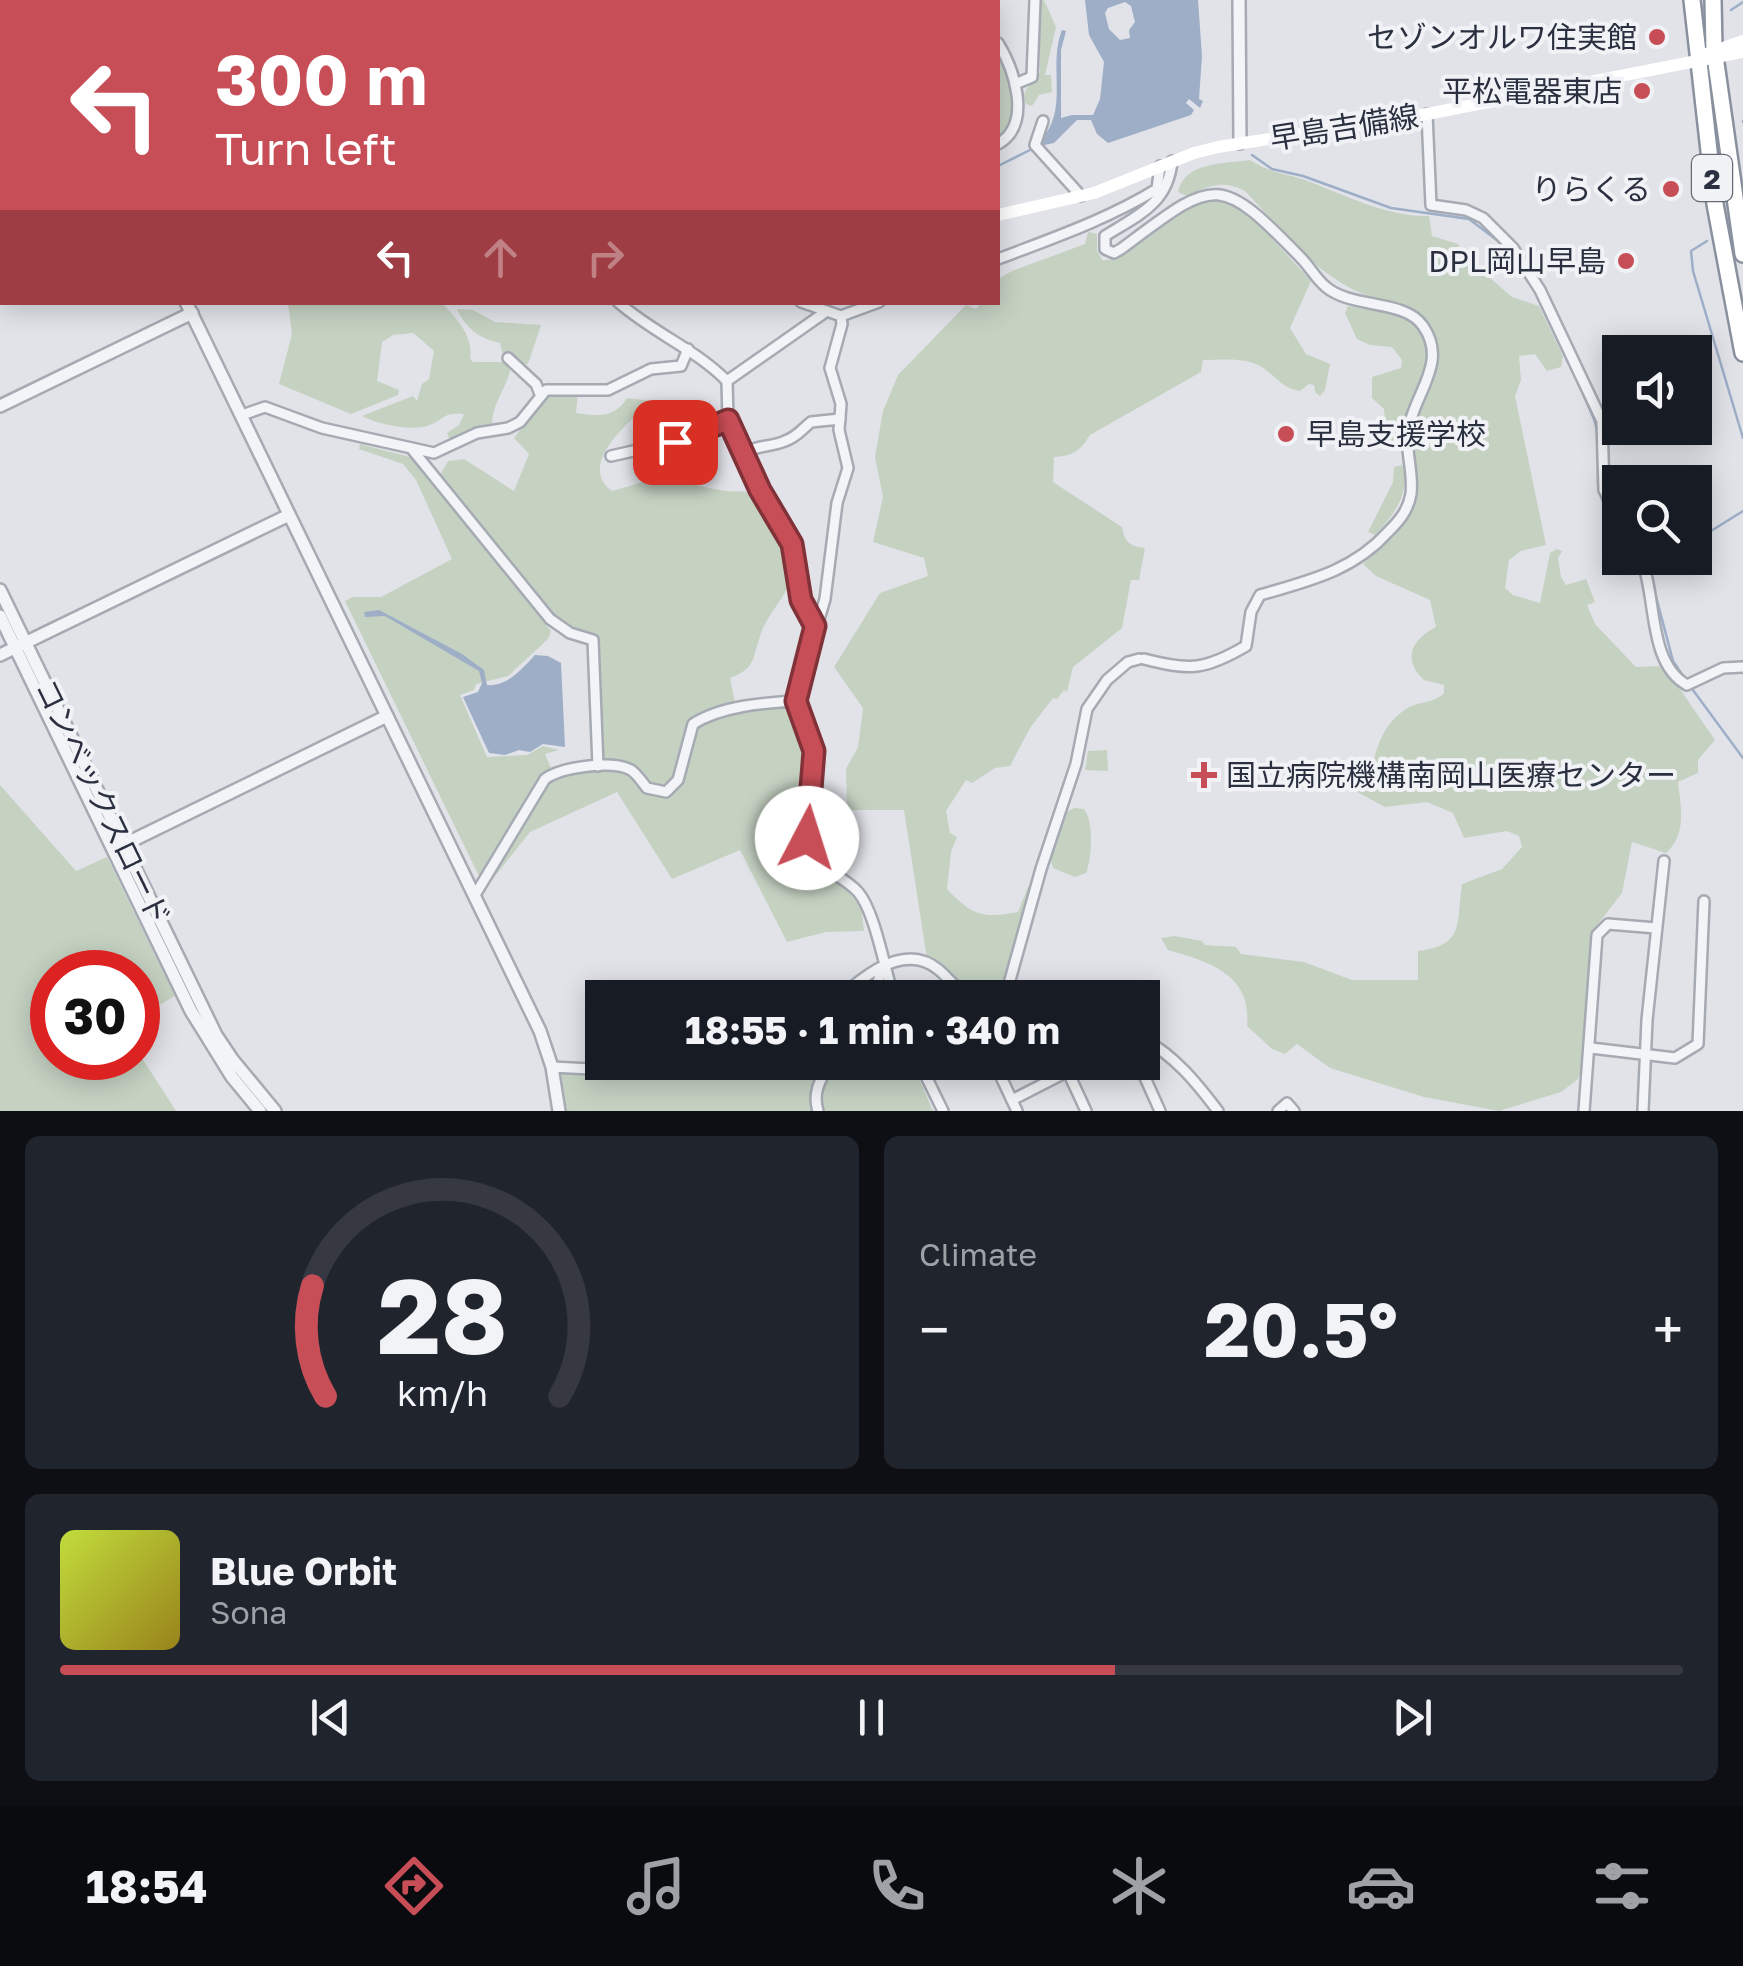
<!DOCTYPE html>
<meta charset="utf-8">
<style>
:root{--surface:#171b24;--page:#20242c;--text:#f1f3f6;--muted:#9ea1a6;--line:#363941;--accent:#c74d56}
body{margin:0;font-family:"Golos Text","Noto Sans JP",sans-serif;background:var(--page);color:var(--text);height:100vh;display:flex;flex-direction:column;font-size:38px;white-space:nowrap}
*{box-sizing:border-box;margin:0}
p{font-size:32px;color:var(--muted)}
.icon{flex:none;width:55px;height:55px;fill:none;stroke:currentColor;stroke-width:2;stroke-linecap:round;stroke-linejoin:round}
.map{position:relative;height:1111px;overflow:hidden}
.side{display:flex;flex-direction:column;gap:25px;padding:25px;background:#0d0f14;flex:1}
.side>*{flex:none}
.hud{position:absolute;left:0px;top:0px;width:1000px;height:305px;box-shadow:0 5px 25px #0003;background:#c74d56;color:#fff;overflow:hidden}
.controls{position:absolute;left:1602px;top:335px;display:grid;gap:20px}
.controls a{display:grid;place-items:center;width:110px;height:110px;border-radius:0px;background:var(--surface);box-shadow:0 5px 25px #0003;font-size:50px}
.speed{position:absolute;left:30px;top:950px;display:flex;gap:20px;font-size:50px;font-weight:700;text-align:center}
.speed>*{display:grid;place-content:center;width:130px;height:130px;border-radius:50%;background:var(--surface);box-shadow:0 5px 25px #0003;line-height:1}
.speed .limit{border:15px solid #d22;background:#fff;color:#111}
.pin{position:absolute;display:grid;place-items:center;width:85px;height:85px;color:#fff;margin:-42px;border-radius:20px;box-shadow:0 5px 15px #0006}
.me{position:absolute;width:110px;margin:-55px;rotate:5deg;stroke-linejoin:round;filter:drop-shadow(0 0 8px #0008)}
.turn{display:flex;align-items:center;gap:35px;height:210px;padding:0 50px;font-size:45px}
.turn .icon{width:130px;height:130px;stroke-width:2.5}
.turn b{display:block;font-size:70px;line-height:85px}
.lanes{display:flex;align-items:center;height:95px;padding:0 50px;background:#0003;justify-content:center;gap:50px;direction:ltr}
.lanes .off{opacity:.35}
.big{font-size:75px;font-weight:700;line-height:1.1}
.side .widget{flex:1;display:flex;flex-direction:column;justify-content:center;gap:15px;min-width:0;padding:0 35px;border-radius:15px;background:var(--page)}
.side .dial{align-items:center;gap:0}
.dial svg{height:260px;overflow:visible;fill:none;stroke:var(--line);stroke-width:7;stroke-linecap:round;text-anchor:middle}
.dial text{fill:var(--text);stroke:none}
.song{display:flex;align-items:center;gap:30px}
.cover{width:120px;height:120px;border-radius:15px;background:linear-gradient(135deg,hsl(70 70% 55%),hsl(50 70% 35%))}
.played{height:10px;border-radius:5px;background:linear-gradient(90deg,var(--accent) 65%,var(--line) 65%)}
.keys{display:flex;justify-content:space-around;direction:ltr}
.heat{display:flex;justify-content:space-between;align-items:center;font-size:55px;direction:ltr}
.side .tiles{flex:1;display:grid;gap:25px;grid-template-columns:1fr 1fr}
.widget:last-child{grid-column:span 2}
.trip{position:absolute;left:585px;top:980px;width:575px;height:100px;border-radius:0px;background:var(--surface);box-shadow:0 5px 25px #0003;font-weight:700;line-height:100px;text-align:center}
.tab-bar{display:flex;height:160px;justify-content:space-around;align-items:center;background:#090b0e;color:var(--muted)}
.tab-bar .icon{width:70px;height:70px}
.tab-bar .on{color:var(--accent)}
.tab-bar b{font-size:45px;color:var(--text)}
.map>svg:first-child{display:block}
.green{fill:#c5d2c2}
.water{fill:#9eaec7;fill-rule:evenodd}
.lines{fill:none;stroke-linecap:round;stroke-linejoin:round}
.stream{stroke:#9eaec7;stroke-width:2.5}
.minor-casing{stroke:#a6aab3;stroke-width:14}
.tertiary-casing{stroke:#a6aab3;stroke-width:16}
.trunk-casing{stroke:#89909e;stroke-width:20}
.minor{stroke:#f3f4f7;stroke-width:9}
.tertiary{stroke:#f3f4f7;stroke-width:11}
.secondary{stroke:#fff;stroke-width:12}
.trunk{stroke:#fff;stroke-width:15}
.route-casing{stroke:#813238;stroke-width:25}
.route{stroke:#c74d56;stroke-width:18}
.poi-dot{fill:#c74d56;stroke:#f0f2f6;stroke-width:4}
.labels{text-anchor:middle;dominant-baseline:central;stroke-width:8;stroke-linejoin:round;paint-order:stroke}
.shield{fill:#f0f2f6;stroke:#656a76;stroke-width:2.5}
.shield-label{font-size:28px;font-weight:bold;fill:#2a303f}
.poi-label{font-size:30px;fill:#2a303f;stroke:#f0f2f6;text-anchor:end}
.street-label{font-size:30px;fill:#2a303f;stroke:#f0f2f6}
</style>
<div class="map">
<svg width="1743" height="1111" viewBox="0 0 1743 1111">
<rect width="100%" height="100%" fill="#e1e3e9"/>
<g class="green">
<path d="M 202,0 L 403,0 L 405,2 L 199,2 Z"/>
<path d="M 1039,0 L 1044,0 L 1056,27 L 1045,75 L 1051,75 L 1052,92 L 1039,95 L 1032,106 L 1026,104 C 1020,87 1033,86 1040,72 Z"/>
<path d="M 999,58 C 1009,81 1021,118 998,137 Z"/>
<path d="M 1250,160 C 1272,174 1285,173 1308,181 C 1347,196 1387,217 1429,216 L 1432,236 L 1458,244 L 1467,258 L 1512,297 L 1539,306 L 1563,356 L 1561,367 L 1547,371 L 1535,354 L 1519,356 L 1521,380 L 1515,396 L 1546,545 L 1521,551 L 1509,560 L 1505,588 L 1513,595 L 1540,603 L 1550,553 L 1557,549 L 1562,551 L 1558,558 L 1561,577 L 1566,585 L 1586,579 L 1595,602 L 1587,605 L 1595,624 L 1636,667 L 1664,666 L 1715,740 L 1698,760 L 1698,773 L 1678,782 C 1681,807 1687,834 1666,853 L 1632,842 L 1622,893 L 1594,929 L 1584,1064 L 1578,1079 L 1561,1092 L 1499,1111 L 1424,1097 L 1330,1068 L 1297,1044 L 1285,1054 L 1272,1049 L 1247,1026 C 1252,974 1209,962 1168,950 L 1161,938 L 1175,936 L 1202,941 L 1205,945 L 1236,947 L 1241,954 L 1304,962 L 1352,980 L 1418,980 L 1418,951 C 1465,945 1456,925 1462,884 L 1502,869 L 1522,847 L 1519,836 L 1507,831 L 1464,838 L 1453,813 L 1427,802 L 1385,807 L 1346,786 L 1347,780 L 1371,773 C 1376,748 1383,724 1406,709 C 1418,701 1433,704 1444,693 L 1444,685 L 1424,680 C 1402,659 1411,640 1436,627 L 1430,600 L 1376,576 L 1363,564 C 1393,538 1417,522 1416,477 C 1416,464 1412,453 1413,439 C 1415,407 1444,376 1437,344 C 1428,301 1383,305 1352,289 C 1310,268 1277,224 1245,191 C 1222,179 1208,186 1187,196 L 1178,192 C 1185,161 1224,164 1250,160 Z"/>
<path d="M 1220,198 L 1243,207 L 1311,281 L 1290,328 L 1306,354 L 1330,364 L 1325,390 L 1320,396 L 1315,392 L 1314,385 L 1309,384 L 1300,391 C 1281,389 1275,374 1260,366 C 1244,357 1221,360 1203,360 L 1201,372 L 1090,435 C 1080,451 1073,456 1054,457 L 1053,482 L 1122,527 C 1125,543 1130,546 1145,548 L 1139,580 L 1131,580 L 1122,628 L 1073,667 L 1067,692 L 1064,690 L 1057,699 L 1053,698 L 1030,728 L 1010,766 L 995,768 L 972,783 L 966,780 L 946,811 L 950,833 L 957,837 L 951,852 L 947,889 C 972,915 982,919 1018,912 L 1028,887 L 1032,888 L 1001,992 L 988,994 L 966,990 L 927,959 L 904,810 L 847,810 L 846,769 L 858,747 L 863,708 L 834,667 L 880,593 L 928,576 L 924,558 L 873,542 L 883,497 L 875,457 L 883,411 L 898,375 L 966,305 L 976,309 L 981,303 L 998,302 L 998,279 L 1012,271 L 1085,244 L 1088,232 L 1097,234 L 1097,250 L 1102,260 C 1128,264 1182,201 1220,198 Z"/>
<path d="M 288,303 L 445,303 L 443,304 C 457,319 474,337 470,358 L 473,362 L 505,362 L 500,343 C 480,339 465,328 457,309 L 473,310 L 495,322 L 541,325 L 528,364 L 511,366 C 507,389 493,400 492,425 L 469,432 L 451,443 L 447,433 L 459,425 L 464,414 C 441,412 445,420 427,426 C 409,431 377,424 362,416 L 413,396 L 417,401 L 422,384 L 429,379 L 434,351 L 413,333 L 393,335 L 382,342 L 377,381 L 399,390 L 398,395 L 351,414 L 279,384 L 292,334 Z"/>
<path d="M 1348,306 C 1365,309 1385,311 1402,317 C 1457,335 1408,407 1401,441 L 1391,441 L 1386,431 L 1384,409 L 1372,398 L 1372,377 L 1401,368 L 1402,360 L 1392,347 L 1370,345 L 1357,339 L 1345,313 Z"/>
<path d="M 557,391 L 578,392 L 576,413 C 598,416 613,419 627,398 L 653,401 C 633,418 575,464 612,491 L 664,476 L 683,483 L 725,491 L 756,492 C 772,516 802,557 788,587 C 780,603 765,619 760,636 C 752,659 756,668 730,678 L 737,713 L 760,707 L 790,707 L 807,751 L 802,854 L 809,868 L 839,883 L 861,905 L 864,931 L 826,932 L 787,942 L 740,850 L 672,879 L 617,792 L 530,832 L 488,885 L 478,874 L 345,601 L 353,597 L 381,597 L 452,559 L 416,480 L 403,464 L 359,449 L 360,444 L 414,458 L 551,631 L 548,639 L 508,676 L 476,684 L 474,690 L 460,695 L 487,757 L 527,755 L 543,746 L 559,750 L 545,754 L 554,775 L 611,769 L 604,759 L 596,637 L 555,620 L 439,477 L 448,461 L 464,459 L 514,491 L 529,454 L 514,438 L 546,395 Z"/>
<path d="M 1402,465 C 1412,491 1393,517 1375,535 L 1368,532 L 1393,482 L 1394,467 Z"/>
<path d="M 1107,750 L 1108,771 L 1085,770 L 1088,751 Z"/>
<path d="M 0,785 L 76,871 L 107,857 L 175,996 L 138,1017 L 138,972 L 52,972 L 52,1058 L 138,1058 L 138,1052 L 176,1111 L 0,1111 Z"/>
<path d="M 1074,808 L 1084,809 C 1094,821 1092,858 1086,873 L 1075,877 L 1053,868 L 1050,858 L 1063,814 Z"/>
<path d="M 733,1063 L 912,1063 L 933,1111 L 567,1111 L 561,1072 C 620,1075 677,1085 733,1063 Z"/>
</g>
<g class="water">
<path d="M 1085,0 L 1198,0 L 1202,56 L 1199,99 L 1203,101 L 1200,108 L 1189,99 L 1186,103 L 1194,110 L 1191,115 L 1108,143 L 1097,134 L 1091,120 L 1077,120 L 1054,143 L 1040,146 L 1039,142 C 1071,110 1047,68 1062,30 L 1066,31 L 1061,50 L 1061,118 L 1072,115 L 1093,115 L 1100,99 L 1104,62 L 1089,35 ZM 1125,2 L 1131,6 L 1135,22 L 1129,30 L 1130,38 L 1120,40 L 1109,29 L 1105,13 L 1108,8 Z"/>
<path d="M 379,610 L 462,654 L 484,670 L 487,685 C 507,687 522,669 535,655 L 548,656 L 561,663 L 565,747 L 543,744 L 530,752 L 519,750 L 505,755 L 489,753 L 463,697 L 478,692 L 482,683 L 479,671 L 385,616 L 365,617 L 364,612 Z"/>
</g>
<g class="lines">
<g class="stream">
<path d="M 530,0 L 531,2"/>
<path d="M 1731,10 L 1743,2"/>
<path d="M 1743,121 L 1743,122"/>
<path d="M 1252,155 L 1272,169 L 1303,176 L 1391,208 L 1469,219 L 1498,241 L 1538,295"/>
<path d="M 998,166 L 1032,149"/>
<path d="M 1707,241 L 1691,251 L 1693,271 L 1743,438"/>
<path d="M 1567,357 L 1594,419 L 1598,434 L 1598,483 L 1603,502 L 1620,532"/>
<path d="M 1695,541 L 1743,511"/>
<path d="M 1669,558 L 1650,574 L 1673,661 L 1683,676"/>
<path d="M 1690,686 L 1743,758"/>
</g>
<g class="minor-casing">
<g id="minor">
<path d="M 124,0 L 125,2"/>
<path d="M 624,0 L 625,2"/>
<path d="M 670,0 L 671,2"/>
<path d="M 740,0 L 741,2"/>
<path d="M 811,0 L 812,2"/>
<path d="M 906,0 L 906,2"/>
<path d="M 958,0 L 960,2"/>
<path d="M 856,2 L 868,0"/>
<path d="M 998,43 C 1014,69 1033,124 998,144"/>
<path d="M 1015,84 L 1032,77 L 1035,0"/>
<path d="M 1427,114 L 1431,205 L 1466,210 L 1483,218 L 1513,248 L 1540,290 L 1602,421 L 1604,490 L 1620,521"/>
<path d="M 1043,121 L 1035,145 L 1081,196"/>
<path d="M 998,259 C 1053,238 1106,220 1157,189 L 1160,166"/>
<path d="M 618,302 C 653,333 694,348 727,381 L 824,313"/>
<path d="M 801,302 L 841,316 L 879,302"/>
<path d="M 841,316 L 842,324 L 830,368 L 841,404 L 839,430 L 848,468 L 837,503 L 825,599 L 795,701 L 814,751 L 808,854 C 822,871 844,876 858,892 C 875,911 885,971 894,998"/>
<path d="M 508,358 L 536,384 L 540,394"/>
<path d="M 242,415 L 265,407 L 322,428 L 434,453 L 477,433 L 508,428 L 520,422 L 546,390 L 608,390 L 651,369 L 681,366 L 688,349"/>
<path d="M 728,420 L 761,490 L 792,544 L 801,600 L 815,626"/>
<path d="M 411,448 L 550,619 L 570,633 L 593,640 L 598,766"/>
<path d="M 746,452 C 759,445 772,447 785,441 C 797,437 802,429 811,422 L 840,419"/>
<path d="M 611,456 L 642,449 L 651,461 L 657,461 L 675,442 L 728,420 L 727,381"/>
<path d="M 1641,558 C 1657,595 1647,663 1687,685 L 1723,668 L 1743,667"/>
<path d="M 1144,659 C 1190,671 1205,670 1246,646 L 1251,612 L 1260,595 C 1308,581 1353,571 1388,532 C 1399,521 1408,511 1411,494 C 1414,467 1402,447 1411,419 C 1421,386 1446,359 1423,326 C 1405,299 1352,309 1326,287 C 1316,279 1310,267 1301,258 C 1217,171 1215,179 1121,249 L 1114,253 L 1105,249 L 1105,236 C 1138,215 1168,204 1172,161"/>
<path d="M 475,895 L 545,779 C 561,767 612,760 631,770 C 637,774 642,782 647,788 L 666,792 L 678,780 L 693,724 C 721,706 763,703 795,701"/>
<path d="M 840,998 C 864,975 906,942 939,970 C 952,981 958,994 977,998"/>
<path d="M 862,998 L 878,982 L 882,968"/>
<path d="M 1005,998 L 1041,869 L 1076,764 L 1087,709 L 1107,680 L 1128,662 L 1139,659"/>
<path d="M 1142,1038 C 1175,1056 1196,1082 1218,1111"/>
<path d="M 1591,1048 L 1675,1058 L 1698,1044 L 1704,901"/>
<path d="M 919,1062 L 943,1111"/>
<path d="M 994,1062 L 1017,1111"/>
<path d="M 1138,1062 L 1160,1111"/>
<path d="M 552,1067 L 668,1073 L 714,1062"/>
<path d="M 1068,1072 L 1086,1111"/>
<path d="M 1012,1100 L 1086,1062"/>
<path d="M 818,1111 C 812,1092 821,1079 830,1062"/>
<path d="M 1278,1111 L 1287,1103 L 1294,1111"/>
<path d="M 1584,1111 L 1597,935 L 1608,924 L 1656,928"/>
<path d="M 1643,1111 L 1647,1020 L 1664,861"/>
</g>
</g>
<g class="tertiary-casing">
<g id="tertiary">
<path d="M 13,0 L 17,2"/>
<path d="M 1239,0 L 1240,143"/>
<path d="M 0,157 L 2,156"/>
<path d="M 186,302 L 540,1031 L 552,1067 L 559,1111"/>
<path d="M 0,406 L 192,313"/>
<path d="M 0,590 L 216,1035 L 232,1059 L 275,1111"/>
<path d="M 0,616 L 191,1011 L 232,1077 L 260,1111"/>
<path d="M 0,655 L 289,515"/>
<path d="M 117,848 L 387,716"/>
</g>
</g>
<g class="trunk-casing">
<g id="trunk">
<path d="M 1692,0 L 1715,204 L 1743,353"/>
<path d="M 1713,0 L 1714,49 L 1743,254"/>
</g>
</g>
<use href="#minor" class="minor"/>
<use href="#tertiary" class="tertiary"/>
<g class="secondary">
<path d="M 410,0 L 413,2"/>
<path d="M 1707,54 L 1743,41"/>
<path d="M 998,215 L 1094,193 L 1194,153 L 1218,147 L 1427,114 L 1743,52"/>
</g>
<use href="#trunk" class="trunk"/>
</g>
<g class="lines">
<g class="route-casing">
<path id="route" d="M 675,442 L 728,420 L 760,490 L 792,544 L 801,600 L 815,626 L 796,701 L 814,751 L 807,838"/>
</g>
<use href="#route" class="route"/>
</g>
<g class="poi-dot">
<circle cx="1657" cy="37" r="10"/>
<circle cx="1642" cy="91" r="10"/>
<circle cx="1671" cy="189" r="10"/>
<circle cx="1626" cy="261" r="10"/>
<circle cx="1286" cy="434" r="10"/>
<path d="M1199 760h10v10h10v10h-10v10h-10v-10h-10v-10h10z"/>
</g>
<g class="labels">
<rect class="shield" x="1692" y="155" width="40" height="46" rx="8"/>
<g class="shield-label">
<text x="1712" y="178">2</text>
</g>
<g class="poi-label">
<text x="1637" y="37">セゾンオルワ住実館</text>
<text x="1622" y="91">平松電器東店</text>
<text x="1651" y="189">りらくる</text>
<text x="1606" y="261">DPL岡山早島</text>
<text x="1306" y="434" text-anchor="start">早島支援学校</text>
<text x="1226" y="775" text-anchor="start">国立病院機構南岡山医療センター</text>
</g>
<g class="street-label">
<text transform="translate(1344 127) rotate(-9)">早島吉備線</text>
<text transform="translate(103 802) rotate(64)">コンベックスロード</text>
</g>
</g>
</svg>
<div class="controls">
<a><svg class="icon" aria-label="sound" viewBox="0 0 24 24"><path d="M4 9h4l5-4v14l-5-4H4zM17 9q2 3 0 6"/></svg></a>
<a><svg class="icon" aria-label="search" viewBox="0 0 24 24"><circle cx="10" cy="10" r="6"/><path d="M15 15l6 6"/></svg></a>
</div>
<div class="speed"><div class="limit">30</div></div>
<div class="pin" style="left:675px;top:442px;background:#d93025"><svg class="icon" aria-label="arrive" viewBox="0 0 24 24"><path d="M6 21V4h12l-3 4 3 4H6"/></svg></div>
<svg class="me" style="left:807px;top:838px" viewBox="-20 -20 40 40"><circle r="19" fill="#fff"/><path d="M0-13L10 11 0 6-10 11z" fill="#c74d56"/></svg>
<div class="trip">18:55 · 1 min · 340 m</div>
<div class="hud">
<div class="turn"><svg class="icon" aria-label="left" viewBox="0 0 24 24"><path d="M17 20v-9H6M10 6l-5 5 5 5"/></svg><div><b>300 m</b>Turn left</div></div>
<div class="lanes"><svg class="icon" aria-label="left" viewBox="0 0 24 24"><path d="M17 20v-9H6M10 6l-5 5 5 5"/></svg><svg class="icon off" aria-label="ahead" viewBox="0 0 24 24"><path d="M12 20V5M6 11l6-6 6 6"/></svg><svg class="icon off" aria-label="right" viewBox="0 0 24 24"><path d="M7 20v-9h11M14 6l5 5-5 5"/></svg></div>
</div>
</div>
<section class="side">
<div class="tiles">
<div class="widget dial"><svg viewBox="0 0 100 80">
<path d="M14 69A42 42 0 1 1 86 69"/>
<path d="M14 69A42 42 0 0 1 10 35" stroke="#c74d56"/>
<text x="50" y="56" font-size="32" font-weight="700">28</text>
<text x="50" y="72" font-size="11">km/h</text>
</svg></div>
<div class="widget"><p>Climate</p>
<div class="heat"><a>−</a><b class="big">20.5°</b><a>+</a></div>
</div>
<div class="widget">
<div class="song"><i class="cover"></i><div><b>Blue Orbit</b><p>Sona</p></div></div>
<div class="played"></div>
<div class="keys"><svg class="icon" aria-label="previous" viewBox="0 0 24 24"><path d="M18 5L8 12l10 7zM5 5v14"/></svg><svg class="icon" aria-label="pause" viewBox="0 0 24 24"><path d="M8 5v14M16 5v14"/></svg><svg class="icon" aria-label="next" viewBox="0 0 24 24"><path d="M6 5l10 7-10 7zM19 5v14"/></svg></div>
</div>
</div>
</section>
<nav class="tab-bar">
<b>18:54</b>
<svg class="icon on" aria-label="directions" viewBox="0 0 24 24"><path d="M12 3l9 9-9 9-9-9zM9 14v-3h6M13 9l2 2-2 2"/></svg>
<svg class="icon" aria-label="music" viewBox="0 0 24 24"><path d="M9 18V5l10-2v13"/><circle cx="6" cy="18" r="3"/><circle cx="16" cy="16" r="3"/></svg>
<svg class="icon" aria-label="phone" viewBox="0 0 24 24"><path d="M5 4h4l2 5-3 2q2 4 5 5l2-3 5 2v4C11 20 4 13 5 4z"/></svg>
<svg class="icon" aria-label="climate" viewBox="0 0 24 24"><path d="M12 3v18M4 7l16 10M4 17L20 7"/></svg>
<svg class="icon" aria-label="car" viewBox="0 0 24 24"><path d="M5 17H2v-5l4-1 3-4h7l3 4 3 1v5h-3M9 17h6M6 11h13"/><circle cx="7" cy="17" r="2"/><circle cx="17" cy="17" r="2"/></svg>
<svg class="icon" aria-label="filters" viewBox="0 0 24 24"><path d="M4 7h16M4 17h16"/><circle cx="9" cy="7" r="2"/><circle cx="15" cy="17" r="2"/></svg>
</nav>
